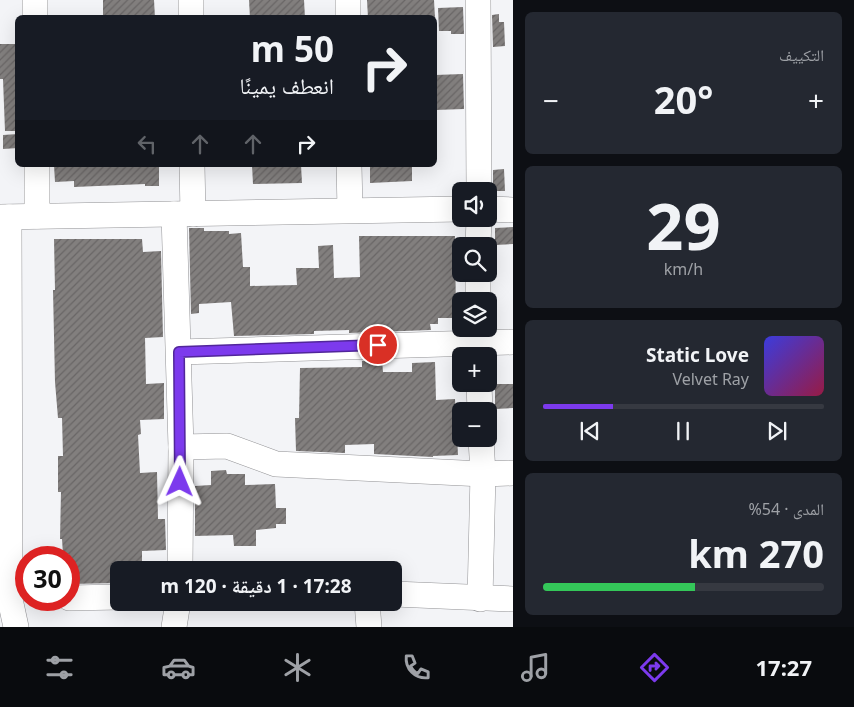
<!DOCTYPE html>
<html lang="ar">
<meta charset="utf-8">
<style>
:root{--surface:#171b24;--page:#242831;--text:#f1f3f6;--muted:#9ea1a6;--line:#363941;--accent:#7c3aed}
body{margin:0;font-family:"Noto Sans","Noto Naskh Arabic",sans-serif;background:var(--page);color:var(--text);direction:rtl;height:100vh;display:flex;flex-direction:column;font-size:19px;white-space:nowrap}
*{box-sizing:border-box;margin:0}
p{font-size:16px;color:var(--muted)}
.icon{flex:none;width:28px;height:28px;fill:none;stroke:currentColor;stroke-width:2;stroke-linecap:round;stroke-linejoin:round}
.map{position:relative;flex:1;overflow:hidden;direction:ltr}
.side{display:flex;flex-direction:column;gap:12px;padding:12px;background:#0d0f14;width:341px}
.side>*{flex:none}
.banner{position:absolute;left:15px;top:15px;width:422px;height:152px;border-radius:8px;box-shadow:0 5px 20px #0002;direction:rtl;background:#171b24;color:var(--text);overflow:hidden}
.fabs{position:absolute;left:452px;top:182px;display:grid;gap:10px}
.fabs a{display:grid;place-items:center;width:45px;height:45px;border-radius:8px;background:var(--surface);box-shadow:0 5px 20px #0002;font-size:25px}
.speed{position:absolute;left:15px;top:546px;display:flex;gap:10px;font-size:25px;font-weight:700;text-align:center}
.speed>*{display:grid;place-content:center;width:65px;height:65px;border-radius:50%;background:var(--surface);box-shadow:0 5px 20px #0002;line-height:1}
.speed .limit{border:8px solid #d22;background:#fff;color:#111}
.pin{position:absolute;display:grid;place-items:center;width:42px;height:42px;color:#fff;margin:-21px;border:2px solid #fff;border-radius:50%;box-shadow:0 1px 5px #0007}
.me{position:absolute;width:55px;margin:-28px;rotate:1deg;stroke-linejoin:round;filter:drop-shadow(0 0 4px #0008)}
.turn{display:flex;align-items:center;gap:18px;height:105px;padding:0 20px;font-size:22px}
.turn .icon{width:65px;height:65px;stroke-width:2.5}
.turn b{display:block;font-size:35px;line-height:42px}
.lanes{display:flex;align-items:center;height:48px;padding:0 20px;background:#0003;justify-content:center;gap:25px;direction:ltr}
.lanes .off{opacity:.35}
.big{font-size:38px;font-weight:700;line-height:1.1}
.side .tile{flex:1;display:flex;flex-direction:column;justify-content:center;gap:8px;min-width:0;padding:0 18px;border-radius:8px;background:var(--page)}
.side .dial{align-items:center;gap:0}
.dial b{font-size:65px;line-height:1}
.song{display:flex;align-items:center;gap:15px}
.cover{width:60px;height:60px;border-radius:8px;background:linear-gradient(135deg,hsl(240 70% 55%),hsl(340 70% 35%))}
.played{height:5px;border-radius:2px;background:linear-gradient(90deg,var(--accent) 25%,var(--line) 25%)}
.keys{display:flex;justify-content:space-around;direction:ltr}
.heat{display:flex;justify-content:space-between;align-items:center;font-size:28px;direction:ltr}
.charge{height:8px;border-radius:4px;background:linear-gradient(90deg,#34c759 54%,var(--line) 0)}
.trip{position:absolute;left:110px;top:561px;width:292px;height:50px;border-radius:8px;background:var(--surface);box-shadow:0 5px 20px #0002;font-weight:700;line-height:50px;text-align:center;direction:rtl}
.menu{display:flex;height:80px;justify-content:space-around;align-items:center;background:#090b0e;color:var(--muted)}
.menu .icon{width:35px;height:35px}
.menu .on{color:var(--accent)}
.menu b{font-size:22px;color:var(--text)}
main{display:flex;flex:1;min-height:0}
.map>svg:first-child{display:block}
.building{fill:url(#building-hatch)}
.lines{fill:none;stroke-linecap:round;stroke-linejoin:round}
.minor-casing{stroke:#929295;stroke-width:26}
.minor{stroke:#fff;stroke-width:25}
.route-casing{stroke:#51269a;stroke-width:12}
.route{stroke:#7c3aed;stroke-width:9}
</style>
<main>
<section class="side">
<div class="tile"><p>التكييف</p>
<div class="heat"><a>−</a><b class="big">20°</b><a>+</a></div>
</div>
<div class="tile dial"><b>29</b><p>km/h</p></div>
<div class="tile">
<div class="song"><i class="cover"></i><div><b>Static Love</b><p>Velvet Ray</p></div></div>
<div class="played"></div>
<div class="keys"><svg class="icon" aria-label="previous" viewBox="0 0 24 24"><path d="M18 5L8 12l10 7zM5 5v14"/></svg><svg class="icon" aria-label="pause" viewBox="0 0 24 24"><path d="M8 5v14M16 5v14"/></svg><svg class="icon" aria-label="next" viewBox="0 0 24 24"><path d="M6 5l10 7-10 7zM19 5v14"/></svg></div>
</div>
<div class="tile"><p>المدى · 54%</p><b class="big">270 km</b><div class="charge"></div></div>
</section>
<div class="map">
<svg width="513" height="627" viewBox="0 0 513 627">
<defs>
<pattern id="building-hatch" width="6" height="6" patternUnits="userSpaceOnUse" patternTransform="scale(1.25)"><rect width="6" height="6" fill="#827f7e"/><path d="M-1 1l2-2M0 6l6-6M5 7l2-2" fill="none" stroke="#696666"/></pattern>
</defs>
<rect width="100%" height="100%" fill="#f3f4f7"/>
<g class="building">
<path d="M 103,0 L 154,0 L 155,18 L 103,18 Z"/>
<path d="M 249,0 L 304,0 L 305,18 L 250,18 Z"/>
<path d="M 367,0 L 434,0 L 435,18 L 368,18 Z"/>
<path d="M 463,7 L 464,34 L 451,34 L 451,31 L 439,31 L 438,8 Z"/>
<path d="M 499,14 L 499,22 L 504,22 L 505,46 L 493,47 L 492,15 Z"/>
<path d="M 0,44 L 18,44 L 18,131 L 5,131 L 3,79 L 0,79 Z"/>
<path d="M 463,74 L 464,109 L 435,110 L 435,75 Z"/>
<path d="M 18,134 L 18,148 L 3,149 L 3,135 Z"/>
<path d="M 54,165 L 159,165 L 159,186 L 145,186 L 145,184 L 74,187 L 74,181 L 55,182 Z"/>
<path d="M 252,165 L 301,165 L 302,183 L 253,184 Z"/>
<path d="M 370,165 L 412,165 L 412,181 L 370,183 Z"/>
<path d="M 504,169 L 505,191 L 493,191 L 493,170 Z"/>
<path d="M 513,227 L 513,244 L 495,245 L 495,228 Z"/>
<path d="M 189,228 L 204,228 L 204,231 L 229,231 L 229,234 L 241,233 L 243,267 L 250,267 L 250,286 L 297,285 L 296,268 L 319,268 L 318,246 L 333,245 L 334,278 L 360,277 L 359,236 L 455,236 L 456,318 L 438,318 L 438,324 L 430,324 L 431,330 L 349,333 L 349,330 L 314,331 L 314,334 L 234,336 L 231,302 L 199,304 L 199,313 L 191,314 Z"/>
<path d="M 54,239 L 142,239 L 143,252 L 161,251 L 163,337 L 145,338 L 146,384 L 164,383 L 164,419 L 140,420 L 141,434 L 138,435 L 140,473 L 157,472 L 158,519 L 165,519 L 166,550 L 142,551 L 142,570 L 119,570 L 119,583 L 69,584 L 69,554 L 63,554 L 62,539 L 60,539 L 61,492 L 58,492 L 58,456 L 63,456 L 62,418 L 58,418 L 55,382 L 53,290 L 55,290 Z"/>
<path d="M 382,360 L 383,372 L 412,372 L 412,363 L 435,362 L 436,400 L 455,399 L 458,455 L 433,456 L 433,457 L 374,454 L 374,444 L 345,445 L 345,453 L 296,451 L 295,418 L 299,418 L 300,368 L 362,367 L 362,361 Z"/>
<path d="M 495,384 L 513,384 L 513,408 L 495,409 Z"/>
<path d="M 226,470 L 227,474 L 245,474 L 245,485 L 275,484 L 276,508 L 286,508 L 286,524 L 276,524 L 276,528 L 256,530 L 256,546 L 234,546 L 233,535 L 195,536 L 195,486 L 211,485 L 211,471 Z"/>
</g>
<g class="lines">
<g class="minor-casing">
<g id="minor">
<path d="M 35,0 L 35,18"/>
<path d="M 191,0 L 191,18"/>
<path d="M 348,0 L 348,18"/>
<path d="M 478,0 L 479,191"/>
<path d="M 37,165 L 37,216"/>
<path d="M 192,165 L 193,214"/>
<path d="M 349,165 L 350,210"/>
<path d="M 489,209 L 513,210"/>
<path d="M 174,214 L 181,447 L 180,570"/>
<path d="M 0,217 L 461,209"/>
<path d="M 9,217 L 10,599 L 16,627"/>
<path d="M 478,246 L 479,219"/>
<path d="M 478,301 L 478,274"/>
<path d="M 179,352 L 513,342"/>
<path d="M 479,384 L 480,411"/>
<path d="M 181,447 L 227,446 L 276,464 L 483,474 L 513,473"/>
<path d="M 394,594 L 513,599"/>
<path d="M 69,598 L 119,597"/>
<path d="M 480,599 L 483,474 L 481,439"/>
<path d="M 367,602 L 369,627"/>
<path d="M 174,627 L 178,602"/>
</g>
</g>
<use href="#minor" class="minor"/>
</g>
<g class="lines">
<g class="route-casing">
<path id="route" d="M 180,482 L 179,352 L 378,345"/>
</g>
<use href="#route" class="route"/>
</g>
</svg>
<div class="fabs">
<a><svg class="icon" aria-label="sound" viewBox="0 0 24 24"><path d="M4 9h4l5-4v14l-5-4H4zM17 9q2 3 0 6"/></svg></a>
<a><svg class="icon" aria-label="search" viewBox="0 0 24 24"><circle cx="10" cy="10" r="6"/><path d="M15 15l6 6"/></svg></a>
<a><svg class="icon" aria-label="layers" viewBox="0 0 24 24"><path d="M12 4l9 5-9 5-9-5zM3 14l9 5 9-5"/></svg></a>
<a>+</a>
<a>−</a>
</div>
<div class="speed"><div class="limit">30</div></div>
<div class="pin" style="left:378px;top:345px;background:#d93025"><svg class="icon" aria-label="arrive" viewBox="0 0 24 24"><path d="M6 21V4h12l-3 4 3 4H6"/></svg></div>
<svg class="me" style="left:180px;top:482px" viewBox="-20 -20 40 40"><path d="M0-17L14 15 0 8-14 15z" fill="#7c3aed" stroke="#fff" stroke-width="4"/></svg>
<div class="trip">17:28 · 1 دقيقة · 120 m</div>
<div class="banner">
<div class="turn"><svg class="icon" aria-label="right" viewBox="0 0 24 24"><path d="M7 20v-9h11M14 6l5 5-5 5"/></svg><div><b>50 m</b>انعطف يمينًا</div></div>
<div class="lanes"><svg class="icon off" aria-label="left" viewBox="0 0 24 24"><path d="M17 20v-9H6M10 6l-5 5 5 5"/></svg><svg class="icon off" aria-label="ahead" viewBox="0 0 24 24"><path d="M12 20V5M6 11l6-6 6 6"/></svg><svg class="icon off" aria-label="ahead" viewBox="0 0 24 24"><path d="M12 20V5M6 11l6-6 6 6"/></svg><svg class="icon" aria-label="right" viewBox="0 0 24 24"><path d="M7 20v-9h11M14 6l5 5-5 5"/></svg></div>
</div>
</div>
</main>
<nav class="menu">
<b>17:27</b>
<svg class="icon on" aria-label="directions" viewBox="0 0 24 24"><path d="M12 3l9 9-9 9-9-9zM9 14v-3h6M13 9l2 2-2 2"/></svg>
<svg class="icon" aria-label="music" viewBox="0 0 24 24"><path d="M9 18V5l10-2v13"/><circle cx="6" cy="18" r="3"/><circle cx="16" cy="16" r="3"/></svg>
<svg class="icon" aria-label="phone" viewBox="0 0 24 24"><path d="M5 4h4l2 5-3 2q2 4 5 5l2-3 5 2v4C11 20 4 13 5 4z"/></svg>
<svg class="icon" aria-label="climate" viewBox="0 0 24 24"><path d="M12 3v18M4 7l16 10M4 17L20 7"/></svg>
<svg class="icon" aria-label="car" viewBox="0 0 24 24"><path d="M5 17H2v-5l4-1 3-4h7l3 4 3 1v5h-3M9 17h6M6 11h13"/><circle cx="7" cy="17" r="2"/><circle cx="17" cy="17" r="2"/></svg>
<svg class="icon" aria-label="filters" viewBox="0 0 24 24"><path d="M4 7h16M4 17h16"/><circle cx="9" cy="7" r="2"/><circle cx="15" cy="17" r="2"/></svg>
</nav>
